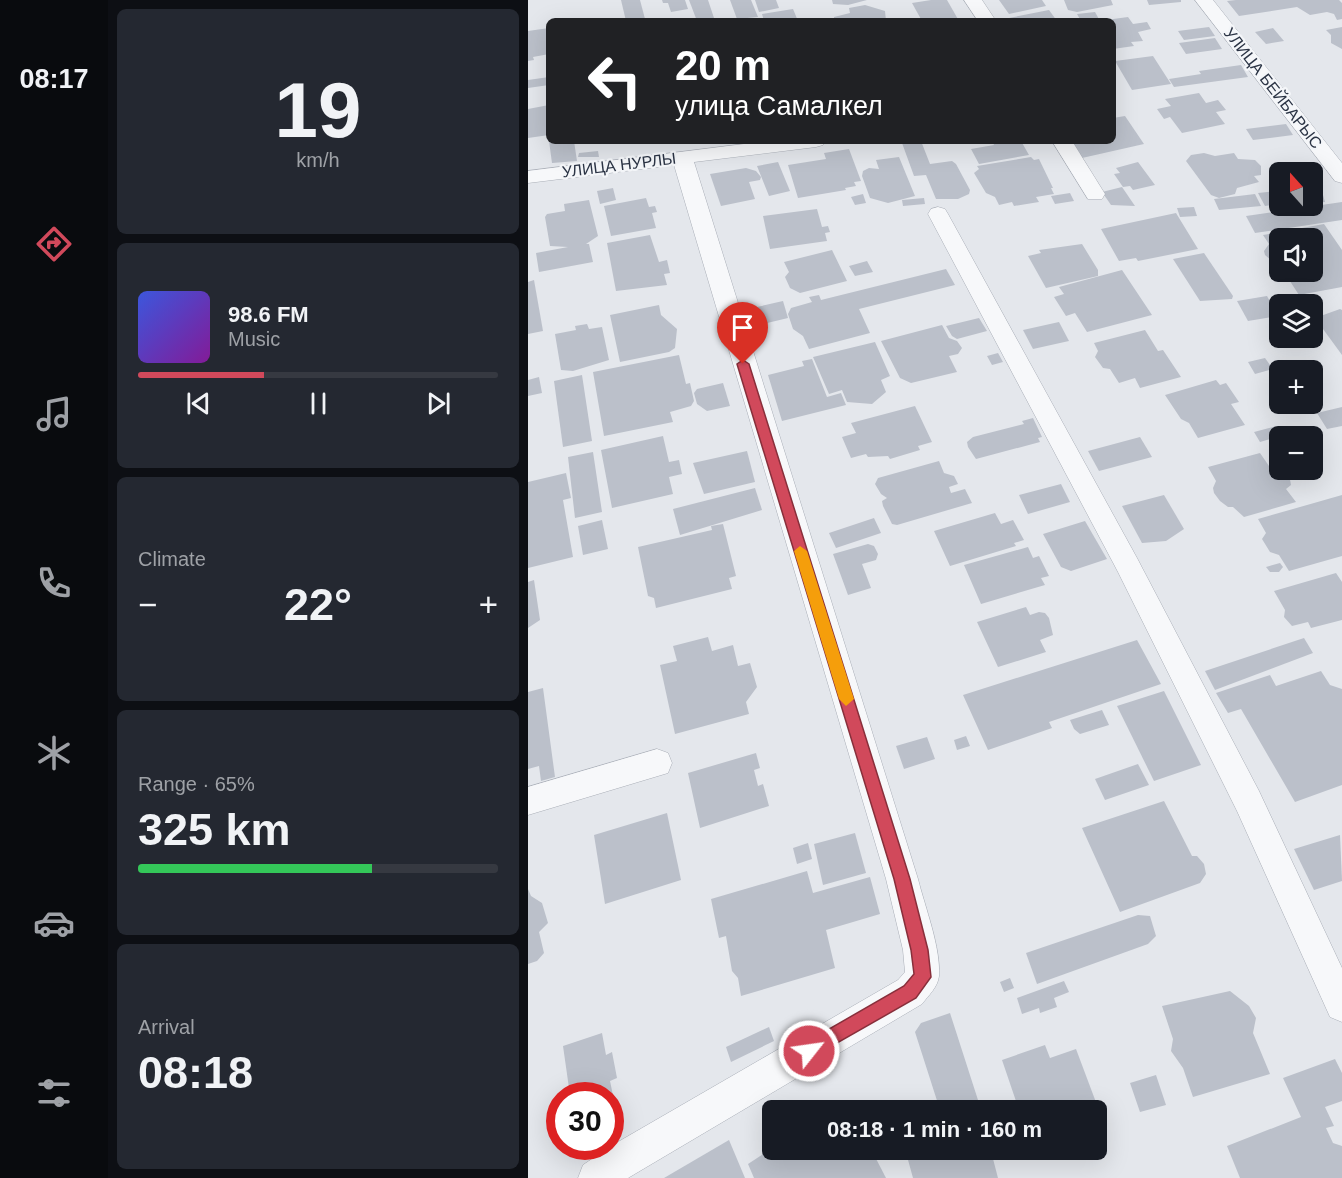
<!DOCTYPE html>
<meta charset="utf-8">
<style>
:root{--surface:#171b24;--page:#242831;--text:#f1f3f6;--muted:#9ea1a6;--line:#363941;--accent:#d1495b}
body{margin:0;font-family:Helvetica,sans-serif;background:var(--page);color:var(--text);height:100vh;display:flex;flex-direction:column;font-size:22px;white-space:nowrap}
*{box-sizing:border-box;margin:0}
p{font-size:20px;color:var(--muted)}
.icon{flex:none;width:33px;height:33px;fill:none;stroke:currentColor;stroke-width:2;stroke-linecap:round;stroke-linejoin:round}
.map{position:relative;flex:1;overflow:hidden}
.details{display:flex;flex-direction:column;gap:9px;padding:9px;background:#0d0f14;width:420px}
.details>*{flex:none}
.top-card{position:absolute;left:18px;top:18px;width:570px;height:126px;border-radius:9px;box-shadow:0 6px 24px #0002;background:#202124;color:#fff;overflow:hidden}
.needle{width:39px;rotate:339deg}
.controls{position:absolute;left:741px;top:162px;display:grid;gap:12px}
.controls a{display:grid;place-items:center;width:54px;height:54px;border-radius:9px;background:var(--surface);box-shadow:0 6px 24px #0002;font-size:30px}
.speed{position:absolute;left:18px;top:1082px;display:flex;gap:12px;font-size:30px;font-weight:700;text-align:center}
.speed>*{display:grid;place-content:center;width:78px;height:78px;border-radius:50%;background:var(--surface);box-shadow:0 6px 24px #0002;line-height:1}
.speed .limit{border:9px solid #d22;background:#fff;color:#111}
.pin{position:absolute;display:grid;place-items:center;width:51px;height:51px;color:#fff;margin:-62px -26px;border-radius:50% 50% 50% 0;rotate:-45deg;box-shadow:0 0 6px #0007}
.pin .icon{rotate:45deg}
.me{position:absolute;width:66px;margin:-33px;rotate:60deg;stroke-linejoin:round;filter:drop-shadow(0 0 4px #0008)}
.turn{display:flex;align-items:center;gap:21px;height:126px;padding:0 30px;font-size:27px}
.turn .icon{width:78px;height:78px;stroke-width:2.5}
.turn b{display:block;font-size:42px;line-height:51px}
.big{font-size:45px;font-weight:700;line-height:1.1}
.details .card{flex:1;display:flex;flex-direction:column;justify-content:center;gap:9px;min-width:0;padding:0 21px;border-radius:9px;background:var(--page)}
.details .dial{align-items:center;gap:0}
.dial b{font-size:78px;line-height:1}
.song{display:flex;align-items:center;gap:18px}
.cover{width:72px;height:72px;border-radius:9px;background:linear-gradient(135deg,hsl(230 70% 55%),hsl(290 70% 35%))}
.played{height:6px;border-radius:3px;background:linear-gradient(90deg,var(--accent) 35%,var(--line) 35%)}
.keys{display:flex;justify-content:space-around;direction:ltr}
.heat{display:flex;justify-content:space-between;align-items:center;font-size:33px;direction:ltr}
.charge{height:9px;border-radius:4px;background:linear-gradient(90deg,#34c759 65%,var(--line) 0)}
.trip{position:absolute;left:234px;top:1100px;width:345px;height:60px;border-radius:9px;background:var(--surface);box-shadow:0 6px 24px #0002;font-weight:700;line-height:60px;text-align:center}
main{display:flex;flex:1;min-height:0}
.menu{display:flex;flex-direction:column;width:108px;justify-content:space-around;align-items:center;background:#090b0e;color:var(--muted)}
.menu .icon{width:42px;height:42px}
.menu .on{color:var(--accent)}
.menu b{font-size:27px;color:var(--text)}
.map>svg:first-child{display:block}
.building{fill:#bbc0ca}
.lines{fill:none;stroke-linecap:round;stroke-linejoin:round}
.street-casing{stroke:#a9aeb7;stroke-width:1}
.street{fill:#f7f8fa;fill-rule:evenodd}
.route{fill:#d1495b;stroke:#882f3b;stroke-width:1.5}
.slow{fill:#f59e0b}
.labels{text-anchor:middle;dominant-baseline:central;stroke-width:4.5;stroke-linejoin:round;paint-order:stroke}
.far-street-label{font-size:16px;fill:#2b3445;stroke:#f4f6f9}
</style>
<main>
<nav class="menu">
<b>08:17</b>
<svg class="icon on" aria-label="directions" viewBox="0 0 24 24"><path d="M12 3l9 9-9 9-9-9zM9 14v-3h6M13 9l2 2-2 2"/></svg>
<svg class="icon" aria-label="music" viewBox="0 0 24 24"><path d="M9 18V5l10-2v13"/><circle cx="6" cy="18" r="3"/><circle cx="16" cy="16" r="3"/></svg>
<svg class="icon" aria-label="phone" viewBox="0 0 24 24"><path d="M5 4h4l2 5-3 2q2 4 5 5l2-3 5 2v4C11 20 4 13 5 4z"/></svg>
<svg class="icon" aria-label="climate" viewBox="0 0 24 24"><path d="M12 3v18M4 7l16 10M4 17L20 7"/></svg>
<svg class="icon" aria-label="car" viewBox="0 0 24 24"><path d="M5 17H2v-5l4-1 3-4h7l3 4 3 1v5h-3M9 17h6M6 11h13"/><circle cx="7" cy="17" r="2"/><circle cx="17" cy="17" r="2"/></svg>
<svg class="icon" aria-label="filters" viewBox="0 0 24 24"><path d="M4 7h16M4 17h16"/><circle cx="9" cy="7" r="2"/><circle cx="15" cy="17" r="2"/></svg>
</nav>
<section class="details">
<div class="card dial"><b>19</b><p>km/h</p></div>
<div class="card">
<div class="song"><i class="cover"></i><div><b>98.6 FM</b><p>Music</p></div></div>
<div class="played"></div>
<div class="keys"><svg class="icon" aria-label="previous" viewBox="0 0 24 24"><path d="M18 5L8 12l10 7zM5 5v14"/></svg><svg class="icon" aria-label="pause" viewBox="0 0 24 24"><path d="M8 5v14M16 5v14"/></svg><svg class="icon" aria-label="next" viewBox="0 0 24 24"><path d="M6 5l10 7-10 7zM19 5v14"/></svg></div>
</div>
<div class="card"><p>Climate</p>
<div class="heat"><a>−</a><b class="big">22°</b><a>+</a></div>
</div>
<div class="card"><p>Range · 65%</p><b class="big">325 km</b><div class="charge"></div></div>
<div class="card"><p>Arrival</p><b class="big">08:18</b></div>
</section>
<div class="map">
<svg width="814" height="1178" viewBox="0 0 814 1178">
<rect width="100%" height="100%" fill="#e4e7ec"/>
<g class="building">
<path d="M 93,0 L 112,0 L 117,19 L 98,21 Z"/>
<path d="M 134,0 L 157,0 L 160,9 L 143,12 L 140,3 L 135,3 Z"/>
<path d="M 161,0 L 180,0 L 187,21 L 169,21 Z"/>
<path d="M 202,0 L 223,0 L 230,17 L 209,19 Z"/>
<path d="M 227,0 L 248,0 L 251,8 L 231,12 Z"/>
<path d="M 304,0 L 339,0 L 320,5 L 305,4 Z"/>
<path d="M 403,0 L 419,0 L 431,21 L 394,21 L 384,3 Z"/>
<path d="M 471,0 L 514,0 L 518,6 L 481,14 Z"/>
<path d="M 536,0 L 583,0 L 585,5 L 549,12 L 540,10 Z"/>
<path d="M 619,0 L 653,0 L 653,2 L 621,5 Z"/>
<path d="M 708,0 L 811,0 L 814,3 L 814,19 L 809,20 L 806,14 L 799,12 L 782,15 L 769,7 L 711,16 L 699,1 Z"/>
<path d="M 337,5 L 357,11 L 358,21 L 306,20 L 306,17 L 322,13 L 321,8 Z"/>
<path d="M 265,9 L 270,21 L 236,21 L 234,14 Z"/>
<path d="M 521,10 L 529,21 L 483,21 L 481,18 Z"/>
<path d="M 567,12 L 572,21 L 553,21 L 549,14 Z"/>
<path d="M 600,17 L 605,24 L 619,22 L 623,29 L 610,32 L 615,41 L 603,42 L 606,46 L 585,49 L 585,21 L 578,20 Z"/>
<path d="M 681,27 L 687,36 L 656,40 L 650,31 Z"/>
<path d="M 814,27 L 814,49 L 803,43 L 803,35 L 798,30 Z"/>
<path d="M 21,28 L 21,54 L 5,57 L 6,60 L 0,61 L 0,31 Z"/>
<path d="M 745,28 L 756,41 L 738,44 L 727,32 Z"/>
<path d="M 687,38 L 694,49 L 658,54 L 651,43 Z"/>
<path d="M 625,56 L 643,84 L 604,90 L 587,61 Z"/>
<path d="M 713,65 L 720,77 L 646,87 L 641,79 L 673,74 L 671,71 Z"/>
<path d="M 21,77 L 21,85 L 0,88 L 0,80 Z"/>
<path d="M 671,93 L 678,103 L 690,100 L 698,110 L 688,112 L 697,124 L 654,133 L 642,117 L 636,119 L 629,109 L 643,106 L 637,99 Z"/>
<path d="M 21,105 L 21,135 L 0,138 L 0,109 Z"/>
<path d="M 597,116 L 616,144 L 554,158 L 543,141 L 585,141 L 585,118 Z"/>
<path d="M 758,124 L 765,135 L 725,140 L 718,129 Z"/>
<path d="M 21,141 L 46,141 L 49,161 L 24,163 Z"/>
<path d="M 393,141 L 402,164 L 424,161 L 428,164 L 442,190 L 441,194 L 430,199 L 408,199 L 398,175 L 386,176 L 374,143 Z"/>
<path d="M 464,141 L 493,141 L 501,155 L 451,164 L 443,149 L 466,145 Z"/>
<path d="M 321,149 L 333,181 L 326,182 L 328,186 L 317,188 L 318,190 L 270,198 L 260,165 L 298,159 L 296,153 Z"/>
<path d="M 70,151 L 71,157 L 50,157 L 51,153 Z"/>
<path d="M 676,153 L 687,156 L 706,153 L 710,159 L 727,160 L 733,166 L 733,175 L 726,176 L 731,182 L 709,188 L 707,194 L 691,198 L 683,195 L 658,161 L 663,155 Z"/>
<path d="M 371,157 L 387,196 L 360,203 L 342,198 L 334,176 L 335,171 L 341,168 L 351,169 L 348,160 Z"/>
<path d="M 503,157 L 506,160 L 511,159 L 525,188 L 523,188 L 526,194 L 508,197 L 511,202 L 486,206 L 484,202 L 471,205 L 467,197 L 458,193 L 446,173 L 451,169 L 449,166 Z"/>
<path d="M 250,162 L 262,191 L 241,196 L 229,166 Z"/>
<path d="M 610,162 L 627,185 L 605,190 L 602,186 L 595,187 L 586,174 L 592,173 L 588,168 Z"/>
<path d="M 218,168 L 228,171 L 233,177 L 232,180 L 221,182 L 227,199 L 193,206 L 182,174 Z"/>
<path d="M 594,187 L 607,206 L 583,205 L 574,192 Z"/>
<path d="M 85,188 L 88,200 L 72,204 L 69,191 Z"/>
<path d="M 784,188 L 793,188 L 797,202 L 784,203 Z"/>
<path d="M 749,191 L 752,204 L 737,206 L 730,193 Z"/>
<path d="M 542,193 L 546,201 L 527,204 L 523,196 Z"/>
<path d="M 335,194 L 338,203 L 327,205 L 323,197 Z"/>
<path d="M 727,194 L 733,206 L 691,210 L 686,199 Z"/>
<path d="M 118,198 L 121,207 L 127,206 L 129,212 L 124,213 L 128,228 L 83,236 L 76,206 Z"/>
<path d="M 396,198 L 397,204 L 375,206 L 374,200 Z"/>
<path d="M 61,200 L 70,236 L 58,244 L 61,244 L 65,262 L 11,272 L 8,253 L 40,247 L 22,246 L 17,217 L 19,214 L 37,211 L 36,204 Z"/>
<path d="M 814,202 L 814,220 L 727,233 L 718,216 Z"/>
<path d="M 666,207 L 669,216 L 652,217 L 649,208 Z"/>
<path d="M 289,209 L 294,227 L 300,226 L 302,232 L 297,233 L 299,241 L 242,249 L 235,216 Z"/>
<path d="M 648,213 L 670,249 L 610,261 L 608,258 L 591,261 L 573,229 Z"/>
<path d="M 796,224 L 814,250 L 814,287 L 771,295 L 756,272 L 784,272 L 784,238 L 752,238 L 752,268 L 737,255 L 736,251 L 741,244 L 735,235 Z"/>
<path d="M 122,235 L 131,262 L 139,260 L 142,273 L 136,274 L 139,285 L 88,291 L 79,243 Z"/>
<path d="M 554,244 L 570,270 L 570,276 L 518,288 L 500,256 L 513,253 L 511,250 Z"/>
<path d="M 304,250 L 319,281 L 272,293 L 262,288 L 257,277 L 261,272 L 256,262 Z"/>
<path d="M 676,253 L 705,296 L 704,299 L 672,301 L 645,259 Z"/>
<path d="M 339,261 L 345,272 L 327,276 L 321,266 Z"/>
<path d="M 418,269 L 427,285 L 331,309 L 342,333 L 281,349 L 275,336 L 265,329 L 260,314 L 263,308 L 284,302 L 281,297 L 291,295 L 293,300 Z"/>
<path d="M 594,270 L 624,315 L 559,332 L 547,313 L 538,316 L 526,297 L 536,294 L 531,287 Z"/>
<path d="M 6,280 L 15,331 L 0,334 L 0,282 Z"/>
<path d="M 739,296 L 750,316 L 720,321 L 709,301 Z"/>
<path d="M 255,301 L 260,318 L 235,324 L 229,307 Z"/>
<path d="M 131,305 L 133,315 L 149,329 L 147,348 L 141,352 L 92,362 L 82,315 Z"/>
<path d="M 812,309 L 814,310 L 814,355 L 787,318 Z"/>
<path d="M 451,318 L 459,331 L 429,339 L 424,336 L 418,326 Z"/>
<path d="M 531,322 L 541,341 L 505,349 L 495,330 Z"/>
<path d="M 59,324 L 61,329 L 74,327 L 81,360 L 45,371 L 33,370 L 27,334 L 48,330 L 47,326 Z"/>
<path d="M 414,325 L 421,338 L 429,341 L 434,348 L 430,354 L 421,356 L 429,372 L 383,383 L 372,378 L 353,341 Z"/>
<path d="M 617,330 L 630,351 L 635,350 L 653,377 L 612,388 L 607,378 L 591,383 L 582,369 L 575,368 L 567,357 L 570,351 L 566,343 Z"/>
<path d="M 347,342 L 362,376 L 353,380 L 358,392 L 344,404 L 319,402 L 314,390 L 301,394 L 285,357 Z"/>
<path d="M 470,353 L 475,362 L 464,365 L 459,356 Z"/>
<path d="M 151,355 L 158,384 L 162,383 L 166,401 L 163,406 L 142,412 L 145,422 L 76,436 L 65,372 Z"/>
<path d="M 737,358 L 745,369 L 727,374 L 720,362 Z"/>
<path d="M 284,359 L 299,397 L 313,393 L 318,405 L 254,421 L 240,375 L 276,366 L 274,361 Z"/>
<path d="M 54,375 L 64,441 L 35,447 L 26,381 Z"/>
<path d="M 11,377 L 14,393 L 0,396 L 0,380 Z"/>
<path d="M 688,380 L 692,385 L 698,383 L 711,402 L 703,404 L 717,425 L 670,438 L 661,423 L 653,419 L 637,395 Z"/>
<path d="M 195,383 L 202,406 L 179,411 L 169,404 L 166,393 L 169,389 Z"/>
<path d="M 387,406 L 404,442 L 390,446 L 392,450 L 362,459 L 360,456 L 340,457 L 338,454 L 323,458 L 314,437 L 328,433 L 323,423 Z"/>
<path d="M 814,407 L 814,426 L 799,429 L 789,413 Z"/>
<path d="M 505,418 L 514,437 L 510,438 L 512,442 L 448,459 L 440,447 L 439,442 L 445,437 L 496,424 L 494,421 Z"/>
<path d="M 749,426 L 756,435 L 732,442 L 726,432 Z"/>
<path d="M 135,436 L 141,462 L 151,460 L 154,474 L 141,477 L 145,494 L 84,508 L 73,450 Z"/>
<path d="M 612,437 L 624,457 L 571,471 L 560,451 Z"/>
<path d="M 219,451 L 227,482 L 176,494 L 165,463 Z"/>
<path d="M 65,452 L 74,512 L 47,518 L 40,457 Z"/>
<path d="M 732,453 L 741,466 L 752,467 L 761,474 L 763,485 L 758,489 L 768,502 L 716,517 L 705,507 L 700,507 L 692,501 L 686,493 L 685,488 L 688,481 L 680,467 Z"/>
<path d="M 411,461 L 416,473 L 426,476 L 430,484 L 421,487 L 423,493 L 437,489 L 444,503 L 369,525 L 364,524 L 355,506 L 354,501 L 359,498 L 353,494 L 347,484 L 350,478 Z"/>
<path d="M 38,473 L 43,498 L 35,500 L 45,557 L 0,568 L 0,482 Z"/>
<path d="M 533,484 L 542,502 L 500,514 L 491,495 Z"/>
<path d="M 227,488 L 234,510 L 152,535 L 145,509 Z"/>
<path d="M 636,495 L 656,529 L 638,541 L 614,543 L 594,506 Z"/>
<path d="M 814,495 L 814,556 L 761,571 L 751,555 L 742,552 L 734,539 L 738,533 L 730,519 Z"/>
<path d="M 467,513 L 473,524 L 485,520 L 496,540 L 486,543 L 488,546 L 422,566 L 406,531 Z"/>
<path d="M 346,518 L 353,533 L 308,548 L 301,533 Z"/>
<path d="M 74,520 L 80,549 L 55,555 L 50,526 Z"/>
<path d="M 557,521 L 579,559 L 543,571 L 533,567 L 515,534 Z"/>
<path d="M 195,524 L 208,576 L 201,578 L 204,589 L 128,608 L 126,598 L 120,596 L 110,547 L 184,530 L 183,526 Z"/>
<path d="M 340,544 L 346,546 L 350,554 L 348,560 L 334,564 L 343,588 L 320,595 L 305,554 Z"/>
<path d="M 500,547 L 505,558 L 511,556 L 521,576 L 513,578 L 517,585 L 453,604 L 436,565 Z"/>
<path d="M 752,563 L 755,567 L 751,572 L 742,572 L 738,567 Z"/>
<path d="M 808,573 L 814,582 L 814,620 L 783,628 L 780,622 L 764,626 L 756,617 L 757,610 L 746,591 Z"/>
<path d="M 6,580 L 12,620 L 0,628 L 0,582 Z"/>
<path d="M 498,607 L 502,615 L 511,612 L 517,613 L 521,618 L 525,635 L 512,640 L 518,652 L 470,667 L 449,622 Z"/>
<path d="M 180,637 L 184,651 L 205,645 L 210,666 L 222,663 L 229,687 L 218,702 L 221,714 L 147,734 L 132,665 L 149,661 L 145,646 Z"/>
<path d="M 776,638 L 785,653 L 687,690 L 677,671 Z"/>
<path d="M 609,640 L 633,684 L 521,722 L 524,728 L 460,750 L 435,695 Z"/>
<path d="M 793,671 L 802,685 L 814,689 L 814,785 L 767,802 L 713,709 L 700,713 L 688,693 L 742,675 L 748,686 Z"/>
<path d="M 15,688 L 27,777 L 13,781 L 11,766 L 0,769 L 0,692 Z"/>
<path d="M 636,691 L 673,765 L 626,781 L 589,706 Z"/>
<path d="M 574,710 L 581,725 L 552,734 L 546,729 L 542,720 Z"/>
<path d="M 438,736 L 442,746 L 429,750 L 426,740 Z"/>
<path d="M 399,737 L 407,759 L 376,769 L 368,746 Z"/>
<path d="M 228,753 L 232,768 L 226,770 L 230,786 L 235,784 L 241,806 L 172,828 L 160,773 Z"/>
<path d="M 610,764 L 621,785 L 577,800 L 567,779 Z"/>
<path d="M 636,801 L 664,856 L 669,856 L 676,864 L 678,874 L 672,883 L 592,912 L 554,828 Z"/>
<path d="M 139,813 L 153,880 L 77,904 L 66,835 Z"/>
<path d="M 327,833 L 338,873 L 295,885 L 286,844 Z"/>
<path d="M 812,835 L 814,881 L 786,890 L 766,849 Z"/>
<path d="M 280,843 L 284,859 L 269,864 L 265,848 Z"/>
<path d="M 279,871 L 285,893 L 342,877 L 352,914 L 298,930 L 307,968 L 213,996 L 210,978 L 204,971 L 198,936 L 191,938 L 183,899 Z"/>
<path d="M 0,889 L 3,896 L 14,903 L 20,923 L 11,932 L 16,953 L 9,961 L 0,964 Z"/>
<path d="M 610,915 L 622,916 L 628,936 L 620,944 L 509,984 L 498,953 Z"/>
<path d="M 482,978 L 486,988 L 476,992 L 472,982 Z"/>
<path d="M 536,981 L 541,992 L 526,998 L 529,1007 L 512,1013 L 511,1008 L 494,1014 L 489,998 Z"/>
<path d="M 702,991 L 721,1006 L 728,1018 L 725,1033 L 742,1074 L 665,1097 L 655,1068 L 643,1051 L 645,1039 L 634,1006 Z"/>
<path d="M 422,1013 L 450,1100 L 439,1104 L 441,1110 L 412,1110 L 387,1032 L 393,1023 Z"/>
<path d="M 241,1027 L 246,1041 L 203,1062 L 198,1047 Z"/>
<path d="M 74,1033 L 78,1055 L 84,1052 L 89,1078 L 82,1081 L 87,1105 L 82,1107 L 82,1095 L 42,1095 L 35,1046 Z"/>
<path d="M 517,1045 L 522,1058 L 548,1049 L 575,1121 L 568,1124 L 568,1110 L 491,1110 L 474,1060 Z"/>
<path d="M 807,1059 L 814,1073 L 814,1101 L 797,1107 L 806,1126 L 798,1128 L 805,1143 L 814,1146 L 814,1178 L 712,1178 L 699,1146 L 773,1117 L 755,1078 Z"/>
<path d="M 628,1075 L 638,1105 L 612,1112 L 602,1083 Z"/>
<path d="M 201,1140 L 217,1178 L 136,1178 Z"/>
<path d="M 243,1149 L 343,1149 L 358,1178 L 226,1178 L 220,1164 Z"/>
<path d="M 377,1149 L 481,1149 L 464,1155 L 470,1178 L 385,1178 Z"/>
</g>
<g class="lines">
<g class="street-casing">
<g id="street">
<path d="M 436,0 L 454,0 L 468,21 L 450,21 Z"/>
<path d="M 667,0 L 685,0 L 814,163 L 814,183 L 807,181 Z"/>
<path d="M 240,141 L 298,141 L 295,145 L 288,147 L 166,162 L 390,879 C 397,907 413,948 411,976 C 410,987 400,996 394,1004 L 100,1178 L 50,1178 L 55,1165 L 83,1146 L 370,980 L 377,972 L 375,950 L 358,879 L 146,165 L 0,183 L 0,171 Z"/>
<path d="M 524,141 L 544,141 L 577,194 L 574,199 L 560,199 Z"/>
<path d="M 410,207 L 417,209 L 420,214 L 609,558 L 731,791 L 814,968 L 814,1022 L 802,1017 L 709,811 L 590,572 L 400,214 L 403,209 Z"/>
<path d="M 129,749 L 140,753 L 144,763 L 140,773 L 0,815 L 0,787 Z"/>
</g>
</g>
<use href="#street" class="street"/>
</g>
<path class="route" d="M 215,360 L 221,364 L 382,879 L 400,950 L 403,977 L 388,998 L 281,1059 L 275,1057 L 272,1051 L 275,1044 L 376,986 L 386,974 L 383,950 L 366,879 L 209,364 Z"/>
<path class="slow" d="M 272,546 L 279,551 L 326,699 L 318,706 L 311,699 L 266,551 Z"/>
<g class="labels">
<g class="far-street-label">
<text transform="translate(745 88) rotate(52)">УЛИЦА БЕЙБАРЫС</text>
<text transform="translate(91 165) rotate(-7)">УЛИЦА НУРЛЫ</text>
</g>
</g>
</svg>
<div class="controls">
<a><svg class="needle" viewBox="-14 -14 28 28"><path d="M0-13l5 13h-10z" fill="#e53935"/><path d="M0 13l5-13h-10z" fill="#9ea1a6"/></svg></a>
<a><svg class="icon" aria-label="sound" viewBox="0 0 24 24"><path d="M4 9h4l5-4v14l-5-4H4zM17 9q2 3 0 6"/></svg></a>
<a><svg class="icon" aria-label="layers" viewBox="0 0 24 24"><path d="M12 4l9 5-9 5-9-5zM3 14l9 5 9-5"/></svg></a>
<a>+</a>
<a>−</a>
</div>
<div class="speed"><div class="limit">30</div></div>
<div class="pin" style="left:215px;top:364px;background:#d93025"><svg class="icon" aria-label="arrive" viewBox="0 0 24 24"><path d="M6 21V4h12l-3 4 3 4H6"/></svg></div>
<svg class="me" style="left:281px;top:1051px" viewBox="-20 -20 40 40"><circle r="17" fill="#d1495b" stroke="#fff" stroke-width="3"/><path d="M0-11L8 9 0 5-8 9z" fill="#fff"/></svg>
<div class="trip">08:18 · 1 min · 160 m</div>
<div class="top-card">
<div class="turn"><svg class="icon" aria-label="left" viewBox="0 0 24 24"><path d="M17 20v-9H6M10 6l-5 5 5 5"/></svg><div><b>20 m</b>улица Самалкел</div></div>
</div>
</div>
</main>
